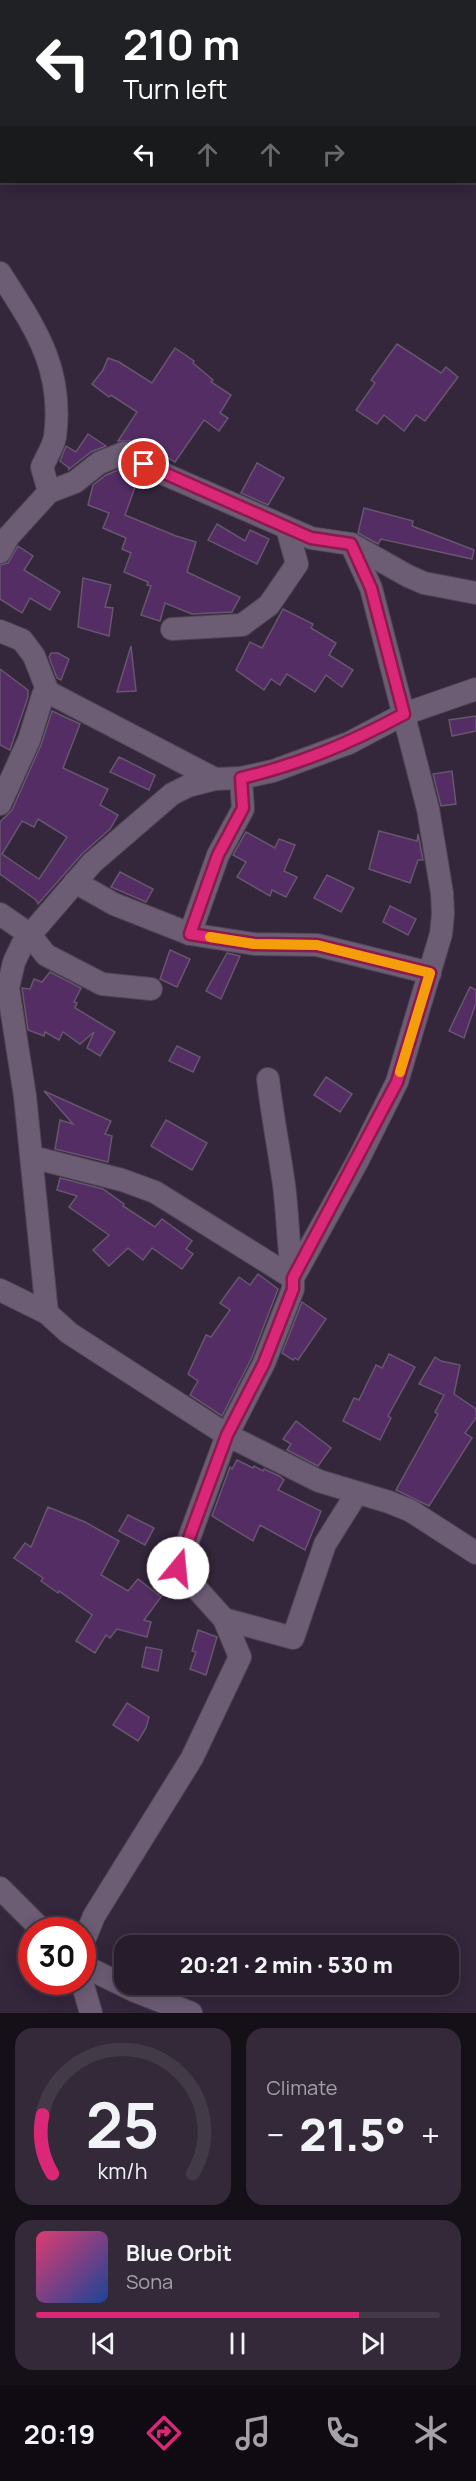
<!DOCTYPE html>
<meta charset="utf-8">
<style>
:root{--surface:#271c2c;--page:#332938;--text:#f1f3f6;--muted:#a4a1a9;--line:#433a48;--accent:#db2777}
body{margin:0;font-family:Manrope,sans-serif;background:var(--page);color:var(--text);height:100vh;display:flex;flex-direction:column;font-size:22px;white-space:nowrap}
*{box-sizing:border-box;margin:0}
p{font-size:20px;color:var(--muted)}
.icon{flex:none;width:33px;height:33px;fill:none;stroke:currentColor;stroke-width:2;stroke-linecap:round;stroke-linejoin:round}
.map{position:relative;height:2013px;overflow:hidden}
.details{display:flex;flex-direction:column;gap:15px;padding:15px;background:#150f18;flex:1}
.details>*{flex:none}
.top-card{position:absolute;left:0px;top:0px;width:477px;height:183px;box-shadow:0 3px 15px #0003,0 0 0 2px var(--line);background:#202124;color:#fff;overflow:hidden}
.speed{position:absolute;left:18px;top:1917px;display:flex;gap:12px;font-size:30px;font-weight:700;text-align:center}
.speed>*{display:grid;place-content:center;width:78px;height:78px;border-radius:50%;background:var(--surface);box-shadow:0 3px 15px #0003,0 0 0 2px var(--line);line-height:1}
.speed .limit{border:9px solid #d22;background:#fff;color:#111}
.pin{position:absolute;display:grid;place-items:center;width:51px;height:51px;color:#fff;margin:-26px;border:3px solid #fff;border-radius:50%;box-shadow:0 2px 6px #0007}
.me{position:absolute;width:66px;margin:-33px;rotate:17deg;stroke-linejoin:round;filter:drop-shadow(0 0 4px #0008)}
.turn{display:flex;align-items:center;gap:21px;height:126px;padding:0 24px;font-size:27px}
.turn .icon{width:78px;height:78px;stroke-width:2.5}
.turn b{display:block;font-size:42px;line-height:51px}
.lanes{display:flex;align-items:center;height:57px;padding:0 24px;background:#0003;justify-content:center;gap:30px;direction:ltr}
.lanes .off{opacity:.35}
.big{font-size:45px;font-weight:800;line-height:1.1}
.details .card{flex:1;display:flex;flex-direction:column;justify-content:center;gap:9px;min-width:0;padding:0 21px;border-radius:18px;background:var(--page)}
.details .dial{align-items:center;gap:0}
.dial svg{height:156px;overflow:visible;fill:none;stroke:var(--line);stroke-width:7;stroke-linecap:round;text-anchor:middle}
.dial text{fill:var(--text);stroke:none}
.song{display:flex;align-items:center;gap:18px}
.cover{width:72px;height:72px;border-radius:9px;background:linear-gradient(135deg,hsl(340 70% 55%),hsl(220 70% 35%))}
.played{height:6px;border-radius:3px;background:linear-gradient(90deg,var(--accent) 80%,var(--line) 80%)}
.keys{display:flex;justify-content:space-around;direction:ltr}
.heat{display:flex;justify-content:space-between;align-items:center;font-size:33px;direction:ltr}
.details .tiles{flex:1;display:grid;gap:15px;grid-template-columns:1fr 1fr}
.card:last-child{grid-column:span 2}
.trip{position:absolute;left:114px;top:1935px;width:345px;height:60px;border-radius:18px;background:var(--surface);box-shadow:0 3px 15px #0003,0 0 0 2px var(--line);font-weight:800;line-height:60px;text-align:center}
.dock{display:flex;height:96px;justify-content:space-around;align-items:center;background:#100b12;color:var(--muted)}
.dock .icon{width:42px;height:42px}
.dock .current{color:var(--accent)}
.dock b{font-size:27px;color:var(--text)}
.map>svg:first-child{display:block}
.building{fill:#542d64;stroke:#66566e;stroke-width:1.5;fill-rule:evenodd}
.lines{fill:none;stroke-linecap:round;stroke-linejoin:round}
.minor-casing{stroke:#504456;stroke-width:24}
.minor{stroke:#6c5c74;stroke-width:22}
.route-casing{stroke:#8e194d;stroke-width:15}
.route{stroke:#db2777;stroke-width:10}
.slow{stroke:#f59e0b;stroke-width:10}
</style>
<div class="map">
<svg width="476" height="2013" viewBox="0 0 476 2013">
<rect width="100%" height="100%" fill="#34263b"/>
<g class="building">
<path d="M 397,344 L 441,373 L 446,367 L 458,377 L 425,421 L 416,415 L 404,431 L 384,415 L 377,424 L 356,410 L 375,383 L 371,380 Z"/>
<path d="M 175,348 L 194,361 L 193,363 L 213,380 L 211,382 L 231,395 L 220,413 L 228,418 L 219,431 L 204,420 L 175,462 L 150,447 L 149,451 L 130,441 L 118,441 L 137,412 L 111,395 L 109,397 L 92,384 L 103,370 L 108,358 L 119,362 L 152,383 Z"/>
<path d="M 88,434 L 106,446 L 91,452 L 68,470 L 69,468 L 60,461 L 66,446 L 76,452 Z"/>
<path d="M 257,463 L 284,478 L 268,505 L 241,493 Z"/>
<path d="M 123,468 L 139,476 L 125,515 L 176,536 L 196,542 L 187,572 L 240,597 L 232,612 L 192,614 L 165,603 L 160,621 L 141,615 L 151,586 L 147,585 L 148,582 L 124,572 L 131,553 L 122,549 L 126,538 L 103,528 L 109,513 L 88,505 L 93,485 L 106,475 Z"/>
<path d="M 364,508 L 413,521 L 412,526 L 474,550 L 472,559 L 381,539 L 378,544 L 358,533 Z"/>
<path d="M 217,524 L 245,541 L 250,530 L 269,539 L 257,564 L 208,540 Z"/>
<path d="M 18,546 L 33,556 L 24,570 L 60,592 L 50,610 L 30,598 L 22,613 L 0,599 L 0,565 L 8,563 Z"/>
<path d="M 83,578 L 111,585 L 105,607 L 113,608 L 109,636 L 78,627 Z"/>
<path d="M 283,609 L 313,624 L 311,628 L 336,643 L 329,655 L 353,670 L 342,687 L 326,675 L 315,692 L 287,674 L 280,685 L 271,679 L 264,690 L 236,670 L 250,642 L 262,648 Z"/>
<path d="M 131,646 L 136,691 L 117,692 Z"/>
<path d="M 51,653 L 58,653 L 69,659 L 61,680 L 57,678 L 49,657 Z"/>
<path d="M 0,669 L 28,690 L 28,697 L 10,750 L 0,745 Z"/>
<path d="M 52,711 L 80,724 L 63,768 L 108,789 L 100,805 L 118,815 L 110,829 L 82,854 L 38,904 L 36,900 L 0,874 L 0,822 L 12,810 L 41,745 ZM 38,819 L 67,837 L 39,879 L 2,854 L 22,821 L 34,827 Z"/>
<path d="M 476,716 L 476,731 L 452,736 L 449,720 Z"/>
<path d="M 119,757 L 155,775 L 149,790 L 110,772 Z"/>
<path d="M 452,771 L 456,804 L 441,806 L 433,774 Z"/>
<path d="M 379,831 L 417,841 L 418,834 L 423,860 L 418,860 L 410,883 L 369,869 Z"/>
<path d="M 246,832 L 275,848 L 279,839 L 295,845 L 284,871 L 297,877 L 286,897 L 272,890 L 270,896 L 237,877 L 246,862 L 233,855 Z"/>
<path d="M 120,872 L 153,889 L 146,902 L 111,887 Z"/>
<path d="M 327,875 L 354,888 L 341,912 L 314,898 Z"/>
<path d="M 390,906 L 416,919 L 408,935 L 383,922 Z"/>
<path d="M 170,950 L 190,959 L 177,987 L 160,979 Z"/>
<path d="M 227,953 L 240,956 L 221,999 L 206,991 Z"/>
<path d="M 50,972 L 81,988 L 74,1002 L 77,1003 L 75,1008 L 115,1032 L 100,1056 L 87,1048 L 94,1032 L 80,1044 L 63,1032 L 59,1040 L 45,1032 L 44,1036 L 28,1030 L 22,988 L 30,989 L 34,979 L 42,982 Z"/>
<path d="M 470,987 L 476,990 L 476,1003 L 464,1038 L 449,1031 Z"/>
<path d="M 177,1046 L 200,1057 L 193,1072 L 169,1061 Z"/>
<path d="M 326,1077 L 352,1094 L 340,1112 L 314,1095 Z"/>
<path d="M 44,1091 L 111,1121 L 105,1134 L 112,1136 L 108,1162 L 55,1149 L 60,1120 L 73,1124 Z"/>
<path d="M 166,1120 L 207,1143 L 192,1170 L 151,1146 Z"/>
<path d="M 60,1178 L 103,1189 L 124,1204 L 123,1206 L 155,1227 L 162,1219 L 192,1241 L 186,1249 L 193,1254 L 182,1269 L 152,1248 L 143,1260 L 128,1248 L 109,1266 L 93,1250 L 109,1235 L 69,1207 L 77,1196 L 57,1190 Z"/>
<path d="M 258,1274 L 278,1289 L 252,1357 L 222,1416 L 190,1395 L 198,1381 L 188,1374 L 206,1335 L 211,1337 L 230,1310 L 220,1303 L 239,1277 L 250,1285 Z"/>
<path d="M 302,1302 L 326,1319 L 298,1360 L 295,1358 L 293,1360 L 282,1353 Z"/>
<path d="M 389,1354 L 415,1367 L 388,1416 L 391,1418 L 380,1440 L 343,1421 L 354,1398 L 359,1400 L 376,1365 L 382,1368 Z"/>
<path d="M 435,1357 L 441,1361 L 460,1365 L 454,1394 L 476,1409 L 476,1418 L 465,1433 L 472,1438 L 429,1506 L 396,1490 L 438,1414 L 435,1412 L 444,1395 L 419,1384 Z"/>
<path d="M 296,1421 L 331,1448 L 318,1466 L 287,1450 L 291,1444 L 283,1439 Z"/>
<path d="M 237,1460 L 253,1468 L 254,1466 L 263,1471 L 264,1469 L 279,1476 L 284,1480 L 278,1490 L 321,1511 L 305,1550 L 260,1525 L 253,1541 L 212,1516 L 230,1467 L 232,1469 Z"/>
<path d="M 48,1507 L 85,1522 L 119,1541 L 101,1575 L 128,1591 L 138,1579 L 161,1597 L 144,1620 L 151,1622 L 147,1637 L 117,1629 L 110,1638 L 106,1635 L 95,1653 L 76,1641 L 92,1615 L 59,1591 L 58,1593 L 41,1581 L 43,1578 L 14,1558 L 25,1543 L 31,1547 Z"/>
<path d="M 128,1515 L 154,1528 L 145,1545 L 119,1531 Z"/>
<path d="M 198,1630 L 217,1637 L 206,1675 L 190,1669 L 196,1652 L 192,1651 Z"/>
<path d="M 146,1647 L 162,1650 L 158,1671 L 142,1667 Z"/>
<path d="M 127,1703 L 149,1717 L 146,1728 L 138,1741 L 113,1725 Z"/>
</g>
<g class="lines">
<g class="minor-casing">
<g id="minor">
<path d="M 0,273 C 35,328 64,368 55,437 C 53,447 46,458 42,467 L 49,492"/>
<path d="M 351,544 L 371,588 L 428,809 L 442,893 L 443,914 L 441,934 L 397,1082 L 357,1162 L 293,1278 L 293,1289 L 264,1363 L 227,1435 L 178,1568 L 224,1619 L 293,1638 L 325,1544 L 357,1493"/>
<path d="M 0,552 L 8,537 L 49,492 L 75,482 L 99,463 L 124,453 L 164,474 L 311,538 L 351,544 L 408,576 L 424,583 L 476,593"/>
<path d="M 172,629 L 242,625 L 269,605 L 297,564 L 287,528"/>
<path d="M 0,631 L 22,640 L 34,656 L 48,692 L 215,779"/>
<path d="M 0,804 L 29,740 L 43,695 L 48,692"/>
<path d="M 75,882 L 114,904 L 190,934 L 254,944 L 317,945 L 430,973"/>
<path d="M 0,914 L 29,934 L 46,955 L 102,984 L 151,989"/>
<path d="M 190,934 L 218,855 L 243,809 L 241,778"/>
<path d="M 32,1157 L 122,1180 L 155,1192 L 293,1278 C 288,1247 288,1216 284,1185 C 279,1149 272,1114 268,1079"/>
<path d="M 0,1290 L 47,1313 L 69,1333 L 227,1435 L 319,1481 L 389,1502 L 411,1511 L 476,1553"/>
<path d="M 47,1313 L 25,1096 L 8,988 L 14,962 L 23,943 L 92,863 L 172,794 L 188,786 L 215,779 L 241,778 L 273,771 L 349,743 L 404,714 L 476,689"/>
<path d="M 0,1888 L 42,1930"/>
<path d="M 82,1961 L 83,1943 L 94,1916 L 192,1758 L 240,1657 L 224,1619"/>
<path d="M 82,1965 L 135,1991 L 191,2013"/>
<path d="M 82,1982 L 91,2013"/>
</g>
</g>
<use href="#minor" class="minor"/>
</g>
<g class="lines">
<g class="route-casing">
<path id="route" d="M 144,464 L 311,538 L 351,544 L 371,588 L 404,714 C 350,743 301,764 241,778 L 243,808 L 218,855 L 190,934 L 254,944 L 317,945 L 430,973 L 397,1082 L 293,1278 L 293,1289 L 264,1363 L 227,1435 L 178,1568"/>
</g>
<use href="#route" class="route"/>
<path class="slow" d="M 210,937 L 254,944 L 317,945 L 430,973 L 400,1072"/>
</g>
</svg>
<div class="speed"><div class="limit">30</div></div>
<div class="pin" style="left:144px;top:464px;background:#d93025"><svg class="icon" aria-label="arrive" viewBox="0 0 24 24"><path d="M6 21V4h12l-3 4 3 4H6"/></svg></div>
<svg class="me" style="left:178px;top:1568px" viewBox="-20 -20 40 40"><circle r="19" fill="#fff"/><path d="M0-13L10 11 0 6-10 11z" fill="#db2777"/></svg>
<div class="trip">20:21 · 2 min · 530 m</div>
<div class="top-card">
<div class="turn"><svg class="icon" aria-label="left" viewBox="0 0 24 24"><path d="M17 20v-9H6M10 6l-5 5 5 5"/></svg><div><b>210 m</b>Turn left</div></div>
<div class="lanes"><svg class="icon" aria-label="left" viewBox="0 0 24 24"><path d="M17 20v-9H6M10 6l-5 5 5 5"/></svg><svg class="icon off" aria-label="ahead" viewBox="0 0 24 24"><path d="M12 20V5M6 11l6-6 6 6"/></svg><svg class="icon off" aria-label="ahead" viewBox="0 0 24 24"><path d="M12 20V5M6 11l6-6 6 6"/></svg><svg class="icon off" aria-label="right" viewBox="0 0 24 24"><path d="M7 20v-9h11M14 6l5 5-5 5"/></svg></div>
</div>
</div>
<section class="details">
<div class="tiles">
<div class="card dial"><svg viewBox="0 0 100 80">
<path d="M14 69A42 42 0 1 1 86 69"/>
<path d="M14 69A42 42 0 0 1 9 39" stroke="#db2777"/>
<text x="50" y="56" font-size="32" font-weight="700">25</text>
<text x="50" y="72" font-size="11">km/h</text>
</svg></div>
<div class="card"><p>Climate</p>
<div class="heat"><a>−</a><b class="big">21.5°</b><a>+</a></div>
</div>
<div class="card">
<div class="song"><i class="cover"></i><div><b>Blue Orbit</b><p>Sona</p></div></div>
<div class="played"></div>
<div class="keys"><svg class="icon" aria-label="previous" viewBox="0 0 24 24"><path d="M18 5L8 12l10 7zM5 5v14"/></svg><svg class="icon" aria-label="pause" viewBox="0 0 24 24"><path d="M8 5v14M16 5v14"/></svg><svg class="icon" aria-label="next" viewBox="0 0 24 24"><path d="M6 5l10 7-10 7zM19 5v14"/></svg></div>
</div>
</div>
</section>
<nav class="dock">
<b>20:19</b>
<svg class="icon current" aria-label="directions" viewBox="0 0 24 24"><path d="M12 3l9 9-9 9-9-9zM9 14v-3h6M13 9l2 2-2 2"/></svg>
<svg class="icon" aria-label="music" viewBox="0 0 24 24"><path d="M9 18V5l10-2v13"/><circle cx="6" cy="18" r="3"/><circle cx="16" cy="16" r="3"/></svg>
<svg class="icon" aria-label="phone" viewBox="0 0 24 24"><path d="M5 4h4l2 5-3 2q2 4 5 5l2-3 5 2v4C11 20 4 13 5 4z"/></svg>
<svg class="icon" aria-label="climate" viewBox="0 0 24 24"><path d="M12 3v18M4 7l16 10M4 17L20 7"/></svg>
</nav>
